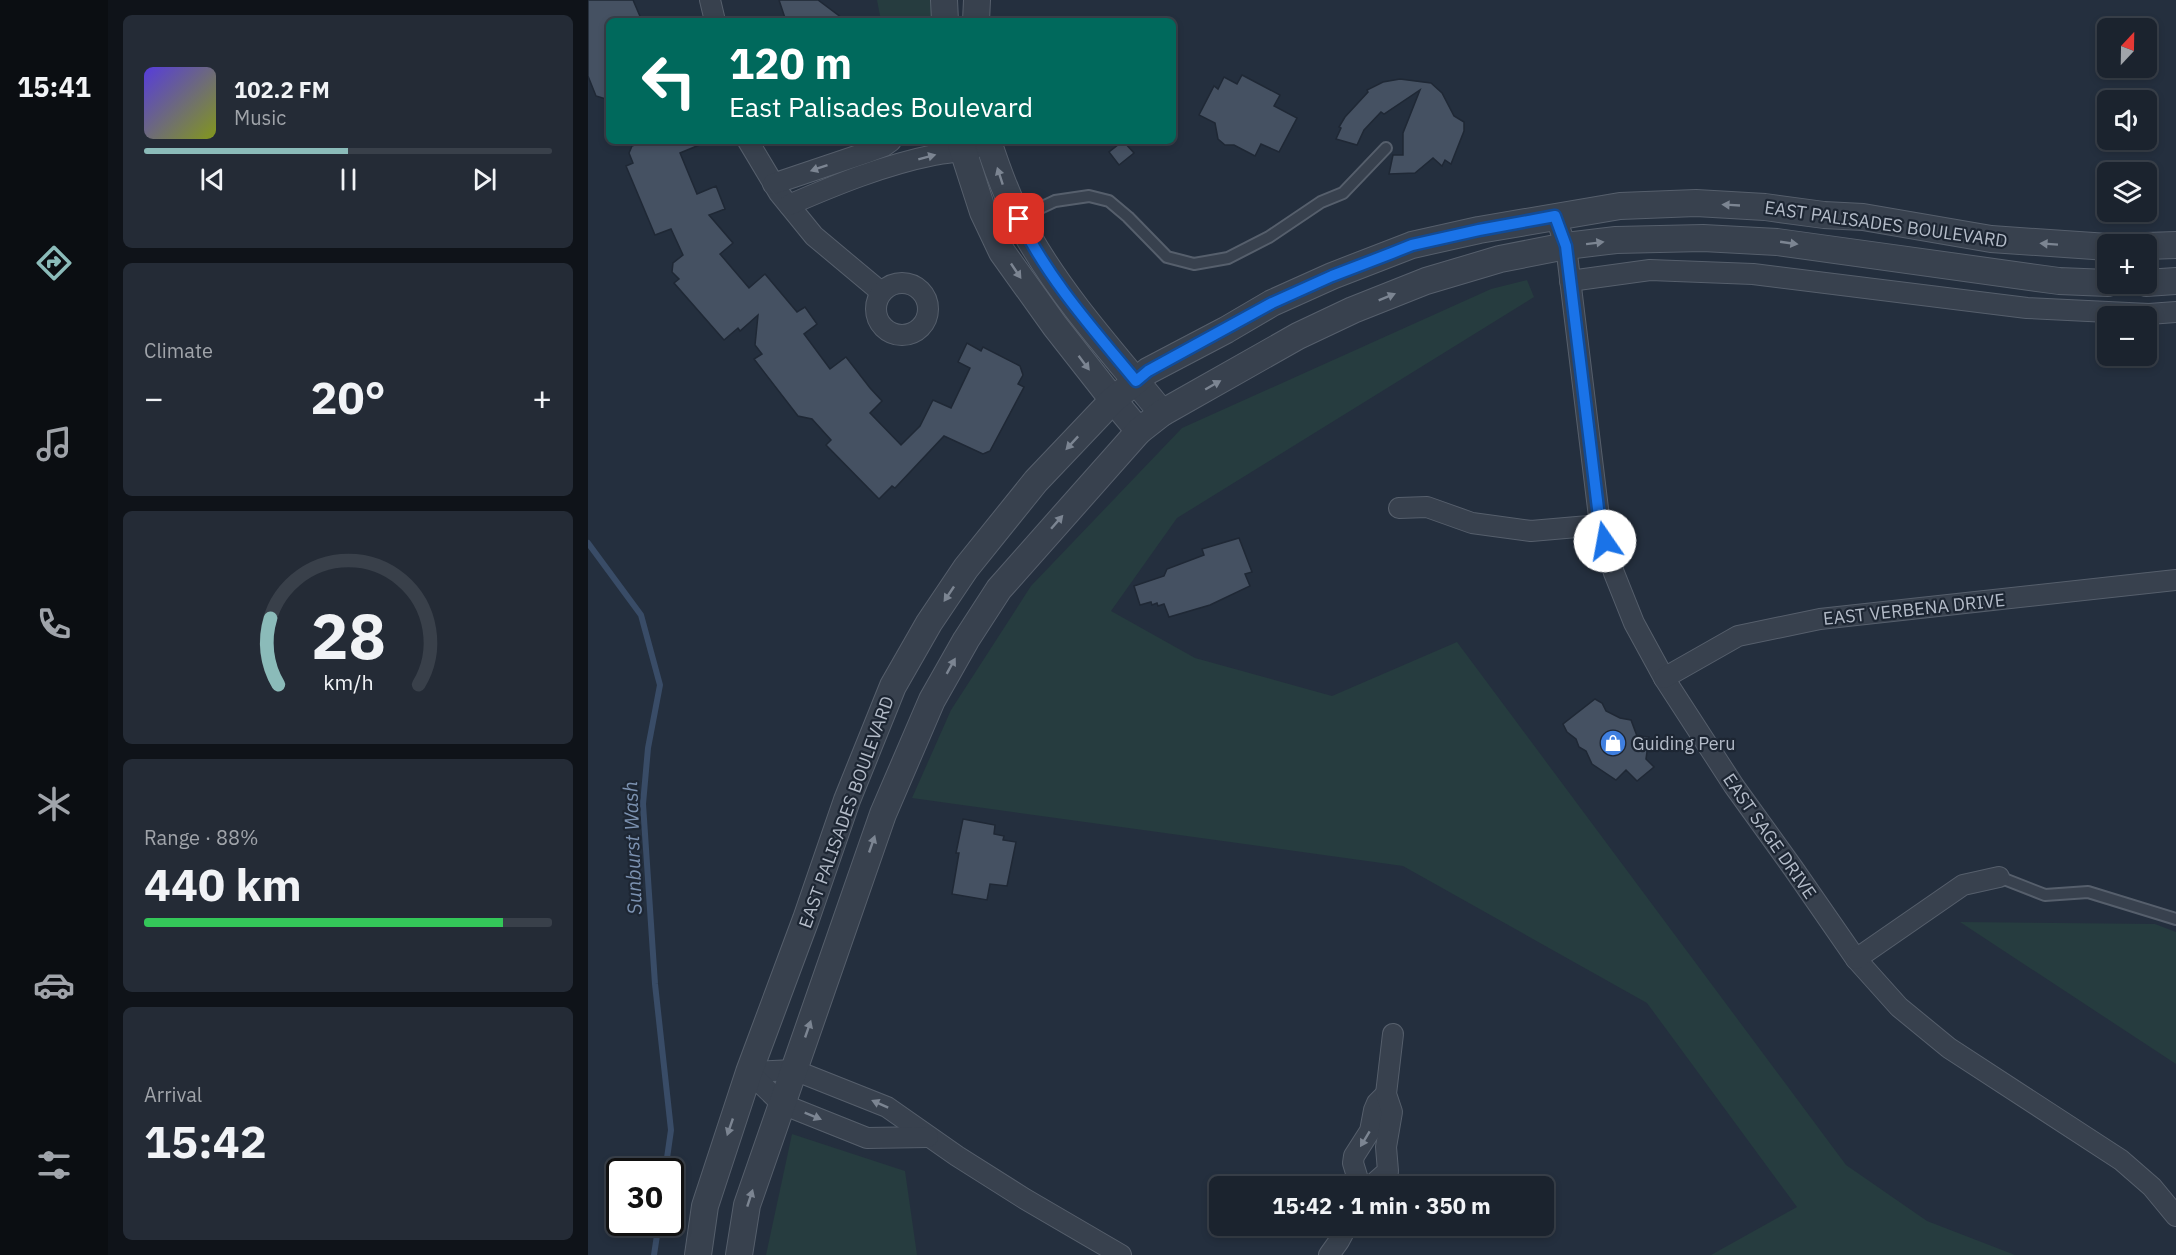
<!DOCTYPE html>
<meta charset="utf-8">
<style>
:root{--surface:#1b232e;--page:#242b36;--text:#f1f3f6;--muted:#a0a4aa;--line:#39404a;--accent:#8bbbb9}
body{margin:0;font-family:"IBM Plex Sans",sans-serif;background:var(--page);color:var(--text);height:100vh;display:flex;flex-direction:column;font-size:22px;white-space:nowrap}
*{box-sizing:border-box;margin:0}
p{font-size:20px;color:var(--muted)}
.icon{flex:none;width:33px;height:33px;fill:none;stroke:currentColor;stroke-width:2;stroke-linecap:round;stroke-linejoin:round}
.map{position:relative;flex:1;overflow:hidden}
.panel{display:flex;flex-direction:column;gap:15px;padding:15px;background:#0f1319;width:480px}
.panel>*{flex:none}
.guide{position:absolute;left:18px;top:18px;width:570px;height:126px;border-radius:9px;box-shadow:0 3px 9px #0003,0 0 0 2px var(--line);background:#00695c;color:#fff;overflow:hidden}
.needle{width:39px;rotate:22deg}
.tools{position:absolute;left:1509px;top:18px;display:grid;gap:12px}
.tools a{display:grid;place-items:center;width:60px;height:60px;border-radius:9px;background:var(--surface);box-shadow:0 3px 9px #0003,0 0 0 2px var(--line);font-size:30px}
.speed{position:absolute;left:18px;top:1158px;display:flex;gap:12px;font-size:30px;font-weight:700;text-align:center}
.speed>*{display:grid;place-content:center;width:78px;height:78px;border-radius:50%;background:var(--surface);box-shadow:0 3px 9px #0003,0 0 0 2px var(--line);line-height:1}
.speed .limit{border:3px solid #111;border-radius:9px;background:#fff;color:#111}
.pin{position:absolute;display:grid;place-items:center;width:51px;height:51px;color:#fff;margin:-26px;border-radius:12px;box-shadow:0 3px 9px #0006}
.me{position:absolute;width:66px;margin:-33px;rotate:348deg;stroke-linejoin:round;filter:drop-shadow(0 0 4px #0008)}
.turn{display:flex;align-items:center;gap:21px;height:126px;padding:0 24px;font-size:27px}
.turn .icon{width:78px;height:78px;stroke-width:2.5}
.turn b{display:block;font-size:42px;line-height:51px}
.big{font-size:45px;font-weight:700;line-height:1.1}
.panel .tile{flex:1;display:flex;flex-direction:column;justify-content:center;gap:9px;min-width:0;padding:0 21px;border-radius:9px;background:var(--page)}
.panel .dial{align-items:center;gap:0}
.dial svg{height:156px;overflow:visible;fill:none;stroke:var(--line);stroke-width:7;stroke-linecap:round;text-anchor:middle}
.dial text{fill:var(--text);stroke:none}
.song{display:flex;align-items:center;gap:18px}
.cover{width:72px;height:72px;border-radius:9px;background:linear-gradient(135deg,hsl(250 70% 55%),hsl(70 70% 35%))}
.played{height:6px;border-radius:3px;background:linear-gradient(90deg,var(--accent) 50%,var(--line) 50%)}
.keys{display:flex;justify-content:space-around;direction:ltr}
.heat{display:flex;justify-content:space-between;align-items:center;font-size:33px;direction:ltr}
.charge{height:9px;border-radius:4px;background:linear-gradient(90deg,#34c759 88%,var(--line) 0)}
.trip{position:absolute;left:621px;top:1176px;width:345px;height:60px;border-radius:9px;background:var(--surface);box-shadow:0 3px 9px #0003,0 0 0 2px var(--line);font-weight:700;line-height:60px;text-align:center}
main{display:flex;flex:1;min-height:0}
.tabs{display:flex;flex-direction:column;width:108px;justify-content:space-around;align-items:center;background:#0b0e12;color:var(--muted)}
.tabs .icon{width:42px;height:42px}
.tabs .active{color:var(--accent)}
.tabs b{font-size:27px;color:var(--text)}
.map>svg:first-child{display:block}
.green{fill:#263c3f}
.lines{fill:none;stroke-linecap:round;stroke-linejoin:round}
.stream{stroke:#394c67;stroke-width:6}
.building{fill:#455162;stroke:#1f2835;stroke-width:1.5}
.service-casing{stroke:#565f6c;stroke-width:14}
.minor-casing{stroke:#565f6c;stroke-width:22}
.tertiary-casing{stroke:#565f6c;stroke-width:28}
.service{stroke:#38414e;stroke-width:10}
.minor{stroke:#38414e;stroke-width:20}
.tertiary{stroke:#38414e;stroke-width:26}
.oneway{fill:#7c8592}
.route-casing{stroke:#114b97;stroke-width:15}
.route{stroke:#1a73e8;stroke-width:10}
.labels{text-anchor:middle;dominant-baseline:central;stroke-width:4.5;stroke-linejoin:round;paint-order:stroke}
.street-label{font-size:18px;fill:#b4bcc9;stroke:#1d2633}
.poi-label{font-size:18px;fill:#b4bcc9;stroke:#1d2633;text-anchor:start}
.water-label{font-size:20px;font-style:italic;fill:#7c92b1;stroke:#1d2633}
</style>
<main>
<nav class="tabs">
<b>15:41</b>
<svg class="icon active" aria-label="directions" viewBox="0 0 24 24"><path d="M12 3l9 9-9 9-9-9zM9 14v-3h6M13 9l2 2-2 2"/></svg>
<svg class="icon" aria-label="music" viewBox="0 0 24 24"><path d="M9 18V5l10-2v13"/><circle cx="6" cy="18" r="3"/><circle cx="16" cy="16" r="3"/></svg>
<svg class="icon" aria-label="phone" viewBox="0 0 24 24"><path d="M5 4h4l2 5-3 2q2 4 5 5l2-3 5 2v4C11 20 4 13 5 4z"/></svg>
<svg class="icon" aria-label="climate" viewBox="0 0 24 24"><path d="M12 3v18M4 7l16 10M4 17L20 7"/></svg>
<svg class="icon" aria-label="car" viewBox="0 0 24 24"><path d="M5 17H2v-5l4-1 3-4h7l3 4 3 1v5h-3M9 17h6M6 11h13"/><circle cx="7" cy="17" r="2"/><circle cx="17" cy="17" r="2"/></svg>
<svg class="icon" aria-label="filters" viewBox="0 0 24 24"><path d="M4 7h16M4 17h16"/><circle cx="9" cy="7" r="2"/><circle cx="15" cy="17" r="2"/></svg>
</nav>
<section class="panel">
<div class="tile">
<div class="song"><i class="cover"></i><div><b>102.2 FM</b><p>Music</p></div></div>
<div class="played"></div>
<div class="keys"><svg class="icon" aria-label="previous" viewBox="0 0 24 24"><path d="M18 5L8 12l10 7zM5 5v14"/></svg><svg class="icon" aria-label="pause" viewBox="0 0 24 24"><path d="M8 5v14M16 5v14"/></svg><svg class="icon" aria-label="next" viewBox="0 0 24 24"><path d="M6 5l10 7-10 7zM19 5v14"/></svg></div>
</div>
<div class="tile"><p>Climate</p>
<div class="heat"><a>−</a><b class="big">20°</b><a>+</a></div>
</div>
<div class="tile dial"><svg viewBox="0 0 100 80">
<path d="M14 69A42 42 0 1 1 86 69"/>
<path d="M14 69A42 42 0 0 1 10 35" stroke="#8bbbb9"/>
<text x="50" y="56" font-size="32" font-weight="700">28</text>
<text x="50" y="72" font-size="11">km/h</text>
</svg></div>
<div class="tile"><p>Range · 88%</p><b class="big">440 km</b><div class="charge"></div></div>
<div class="tile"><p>Arrival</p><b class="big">15:42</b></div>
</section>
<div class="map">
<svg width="1588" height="1255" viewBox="0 0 1588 1255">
<rect width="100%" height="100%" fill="#242f3e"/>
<g class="green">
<path d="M 289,0 L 351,0 L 350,21 L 293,21 Z"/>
<path d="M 939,280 L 946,297 L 589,518 L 523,611 L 607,658 L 744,696 L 869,642 L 1258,1165 L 1339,1221 L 1427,1255 L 1123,1255 L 1209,1207 L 1059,1003 L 815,866 L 324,798 L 363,710 L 443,586 L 594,428 L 903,289 Z"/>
<path d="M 1372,922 L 1567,924 L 1588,932 L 1588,1064 Z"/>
<path d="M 204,1134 L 317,1171 L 329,1255 L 178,1255 Z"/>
</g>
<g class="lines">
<g class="stream">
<path d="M 0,543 L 53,615 L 72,685 L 60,748 L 55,804 L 67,984 L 83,1130 L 77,1172"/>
<path d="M 66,1255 L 71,1222"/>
</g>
</g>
<g class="building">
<path d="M 0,0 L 45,0 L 54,21 L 21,21 L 21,100 L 8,96 L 0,76 Z"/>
<path d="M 191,0 L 230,0 L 258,21 L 198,21 Z"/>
<path d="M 654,75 L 692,95 L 686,106 L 709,118 L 691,152 L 673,144 L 667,156 L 646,145 L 637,145 L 630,139 L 627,123 L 611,115 L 626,86 L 630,89 L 636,77 L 649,84 Z"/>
<path d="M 812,79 L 843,83 L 854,93 L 866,116 L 876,122 L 876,131 L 863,164 L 857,160 L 854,166 L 845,158 L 827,173 L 801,174 L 805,155 L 815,155 L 815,133 L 832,90 L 796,114 L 793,112 L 776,130 L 769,145 L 748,139 L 753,128 L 751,127 L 757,117 L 780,92 L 779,90 L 795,82 Z"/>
<path d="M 57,141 L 121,141 L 92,153 L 109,194 L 128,186 L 137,209 L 121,215 L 145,243 L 132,254 L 161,288 L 177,274 L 209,312 L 217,307 L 229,324 L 216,334 L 242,369 L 258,357 L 282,388 L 294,401 L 282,413 L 313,445 L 332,426 L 345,400 L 363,408 L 382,368 L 370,362 L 379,343 L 393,351 L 395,347 L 432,366 L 435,375 L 430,384 L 436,387 L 402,451 L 395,454 L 356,436 L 307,488 L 304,486 L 291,499 L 238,445 L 243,440 L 224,419 L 210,416 L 166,359 L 174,354 L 167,345 L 170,315 L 152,331 L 150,328 L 136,340 L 86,283 L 91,279 L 84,272 L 85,263 L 95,255 L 83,229 L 67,235 L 38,166 L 45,163 L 41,153 L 44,146 Z"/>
<path d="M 535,141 L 546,153 L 531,165 L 521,152 Z"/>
<path d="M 651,538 L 664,572 L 657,574 L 662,586 L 622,605 L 581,617 L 576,604 L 570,606 L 569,603 L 564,605 L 563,602 L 552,605 L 546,586 L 576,576 L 579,569 L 616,555 L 614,549 Z"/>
<path d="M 1007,699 L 1014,703 L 1018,711 L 1032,718 L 1043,720 L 1049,736 L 1061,737 L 1058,759 L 1066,767 L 1049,781 L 1038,770 L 1028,780 L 1004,764 L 998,751 L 991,747 L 988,739 L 979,732 L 975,724 Z"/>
<path d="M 375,819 L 407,825 L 406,834 L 416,836 L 415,840 L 428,842 L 419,886 L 402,884 L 399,900 L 364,894 L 371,853 L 368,853 Z"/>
</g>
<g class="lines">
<g class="service-casing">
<g id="service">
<path d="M 431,218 L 467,201 L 501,196 L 521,201 L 540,217 L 579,257 L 606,264 L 640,258 L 681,237 L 733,202 L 755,193 L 798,148"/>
<path d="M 1411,877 L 1457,895 L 1500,892 L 1588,919"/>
</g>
</g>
<g class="minor-casing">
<g id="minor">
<path d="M 122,0 L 127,21"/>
<path d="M 160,141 L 191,193 L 226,236 L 293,292"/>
<path d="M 185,184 L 277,153 L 296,146 L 303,141"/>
<path d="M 201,205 C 247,185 296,165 346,155 C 360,152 373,152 387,148"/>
<path d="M 967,216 L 978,246 L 1012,525 L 1026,573 L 1046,623 L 1076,678 L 1146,786 L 1205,868 L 1268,959 L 1311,1007 L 1361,1048 L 1533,1160 L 1564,1187 L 1588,1216"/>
<path d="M 982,281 L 1062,270 L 1165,274 L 1439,308 L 1561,314 L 1588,312"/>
<circle cx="314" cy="309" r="26"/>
<path d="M 811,508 L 839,507 L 884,523 L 943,531 L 1012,525"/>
<path d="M 1076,678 L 1150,636 L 1232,619 L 1588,580"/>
<path d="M 1268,959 L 1375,885 L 1411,877"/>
<path d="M 161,1072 L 206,1070 L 299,1107 L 369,1156 L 437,1199 L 533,1255"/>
<path d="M 161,1072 L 194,1104 L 279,1138 L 340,1137"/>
<path d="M 772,1186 L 765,1163 L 766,1156 L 782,1131 L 786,1110 L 789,1103 L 798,1094"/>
<path d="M 783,1186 L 800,1171 L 798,1147 L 804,1112 L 798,1094 L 805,1034"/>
<path d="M 741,1255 L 751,1241 L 759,1226"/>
</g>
</g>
<g class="tertiary-casing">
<g id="tertiary">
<path d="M 356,0 L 357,21"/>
<path d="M 388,21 L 389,0"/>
<path d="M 372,141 L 395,212 L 414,252 L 467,326 L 525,400 L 551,431"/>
<path d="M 400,141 C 411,175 423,208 441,238 C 478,302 528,356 574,413"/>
<path d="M 1558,246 L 1588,245"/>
<path d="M 1558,283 L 1588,281"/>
<path d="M 110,1255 L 117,1206 L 161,1072 L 218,919 L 259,800 L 305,686 L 341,623 L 378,568 L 448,481 L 525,400 L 560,371 L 638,330 L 684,303 L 744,276 L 824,245 L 891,230 L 1032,206 L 1108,203 L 1177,207 L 1236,215 L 1275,217 L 1403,239 L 1520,247"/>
<path d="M 151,1255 L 159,1205 L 295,814 L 344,700 L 378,640 L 411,589 L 551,431 L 574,413 L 710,336 L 765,310 L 838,281 L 912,259 L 978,246 L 1028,240 L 1115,238 L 1189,242 L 1471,281 L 1520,283"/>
</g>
</g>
<use href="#service" class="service"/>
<use href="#minor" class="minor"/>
<use href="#tertiary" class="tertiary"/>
</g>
<defs><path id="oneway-solid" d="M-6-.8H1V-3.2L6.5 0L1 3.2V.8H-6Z" transform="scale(1.5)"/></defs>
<g class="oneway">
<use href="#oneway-solid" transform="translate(339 157) rotate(-15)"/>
<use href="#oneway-solid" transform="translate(231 168) rotate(161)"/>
<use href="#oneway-solid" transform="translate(412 176) rotate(-108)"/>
<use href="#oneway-solid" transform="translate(1143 205) rotate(-177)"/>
<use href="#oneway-solid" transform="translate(1007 243) rotate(-7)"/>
<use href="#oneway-solid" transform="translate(1201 243) rotate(8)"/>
<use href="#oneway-solid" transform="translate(1461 244) rotate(-176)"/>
<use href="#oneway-solid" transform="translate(428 271) rotate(56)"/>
<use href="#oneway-solid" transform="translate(799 297) rotate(-22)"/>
<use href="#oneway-solid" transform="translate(496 363) rotate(53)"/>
<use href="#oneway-solid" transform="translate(625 385) rotate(-30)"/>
<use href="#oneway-solid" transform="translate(484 443) rotate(133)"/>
<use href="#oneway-solid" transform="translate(469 522) rotate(-49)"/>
<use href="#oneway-solid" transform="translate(361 594) rotate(124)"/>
<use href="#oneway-solid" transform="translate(363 666) rotate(-61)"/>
<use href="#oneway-solid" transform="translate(284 844) rotate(-71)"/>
<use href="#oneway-solid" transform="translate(220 1029) rotate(-71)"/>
<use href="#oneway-solid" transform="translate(292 1104) rotate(-156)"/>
<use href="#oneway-solid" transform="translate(225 1116) rotate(22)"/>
<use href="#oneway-solid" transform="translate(142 1127) rotate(109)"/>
<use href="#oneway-solid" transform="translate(777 1139) rotate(121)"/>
<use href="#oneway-solid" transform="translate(162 1198) rotate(-72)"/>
</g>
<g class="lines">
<g class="route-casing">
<path id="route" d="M 431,219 C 460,279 506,330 548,381 L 560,371 L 684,303 L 744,276 L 804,253 L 824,245 L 891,230 L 967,216 L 978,246 L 1012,525 L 1017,541"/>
</g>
<use href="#route" class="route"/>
</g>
<defs>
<g id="shop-disc" transform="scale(1.35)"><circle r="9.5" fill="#3f7fe0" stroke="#1d2633"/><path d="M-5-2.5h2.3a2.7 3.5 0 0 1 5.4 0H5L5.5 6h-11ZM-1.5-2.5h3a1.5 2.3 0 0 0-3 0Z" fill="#fff"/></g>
</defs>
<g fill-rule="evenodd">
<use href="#shop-disc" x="1025" y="743"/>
</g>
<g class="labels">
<g class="street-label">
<text transform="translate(1298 224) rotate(8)">EAST PALISADES BOULEVARD</text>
<text transform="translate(1326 609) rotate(-6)">EAST VERBENA DRIVE</text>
<text transform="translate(258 812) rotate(-70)">EAST PALISADES BOULEVARD</text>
<text transform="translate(1182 836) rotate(55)">EAST SAGE DRIVE</text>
</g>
<g class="poi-label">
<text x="1044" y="743">Guiding Peru</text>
</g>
<g class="water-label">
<text transform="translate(44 848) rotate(-92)">Sunburst Wash</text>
</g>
</g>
</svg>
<div class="tools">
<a><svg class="needle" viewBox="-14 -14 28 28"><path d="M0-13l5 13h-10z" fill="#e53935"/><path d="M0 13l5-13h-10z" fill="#a0a4aa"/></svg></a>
<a><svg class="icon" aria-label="sound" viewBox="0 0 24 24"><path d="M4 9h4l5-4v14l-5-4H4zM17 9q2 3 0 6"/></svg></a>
<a><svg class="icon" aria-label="layers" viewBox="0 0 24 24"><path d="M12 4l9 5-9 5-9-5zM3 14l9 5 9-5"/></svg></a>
<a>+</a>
<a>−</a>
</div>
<div class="speed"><div class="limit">30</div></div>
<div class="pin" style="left:431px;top:219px;background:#d93025"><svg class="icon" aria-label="arrive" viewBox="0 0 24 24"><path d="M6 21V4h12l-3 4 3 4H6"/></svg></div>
<svg class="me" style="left:1017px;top:541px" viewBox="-20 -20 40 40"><circle r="19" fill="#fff"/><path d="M0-13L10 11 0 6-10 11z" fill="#1a73e8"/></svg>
<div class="trip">15:42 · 1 min · 350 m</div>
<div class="guide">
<div class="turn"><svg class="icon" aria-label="left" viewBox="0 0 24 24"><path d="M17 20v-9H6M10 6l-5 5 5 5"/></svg><div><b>120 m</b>East Palisades Boulevard</div></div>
</div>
</div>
</main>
